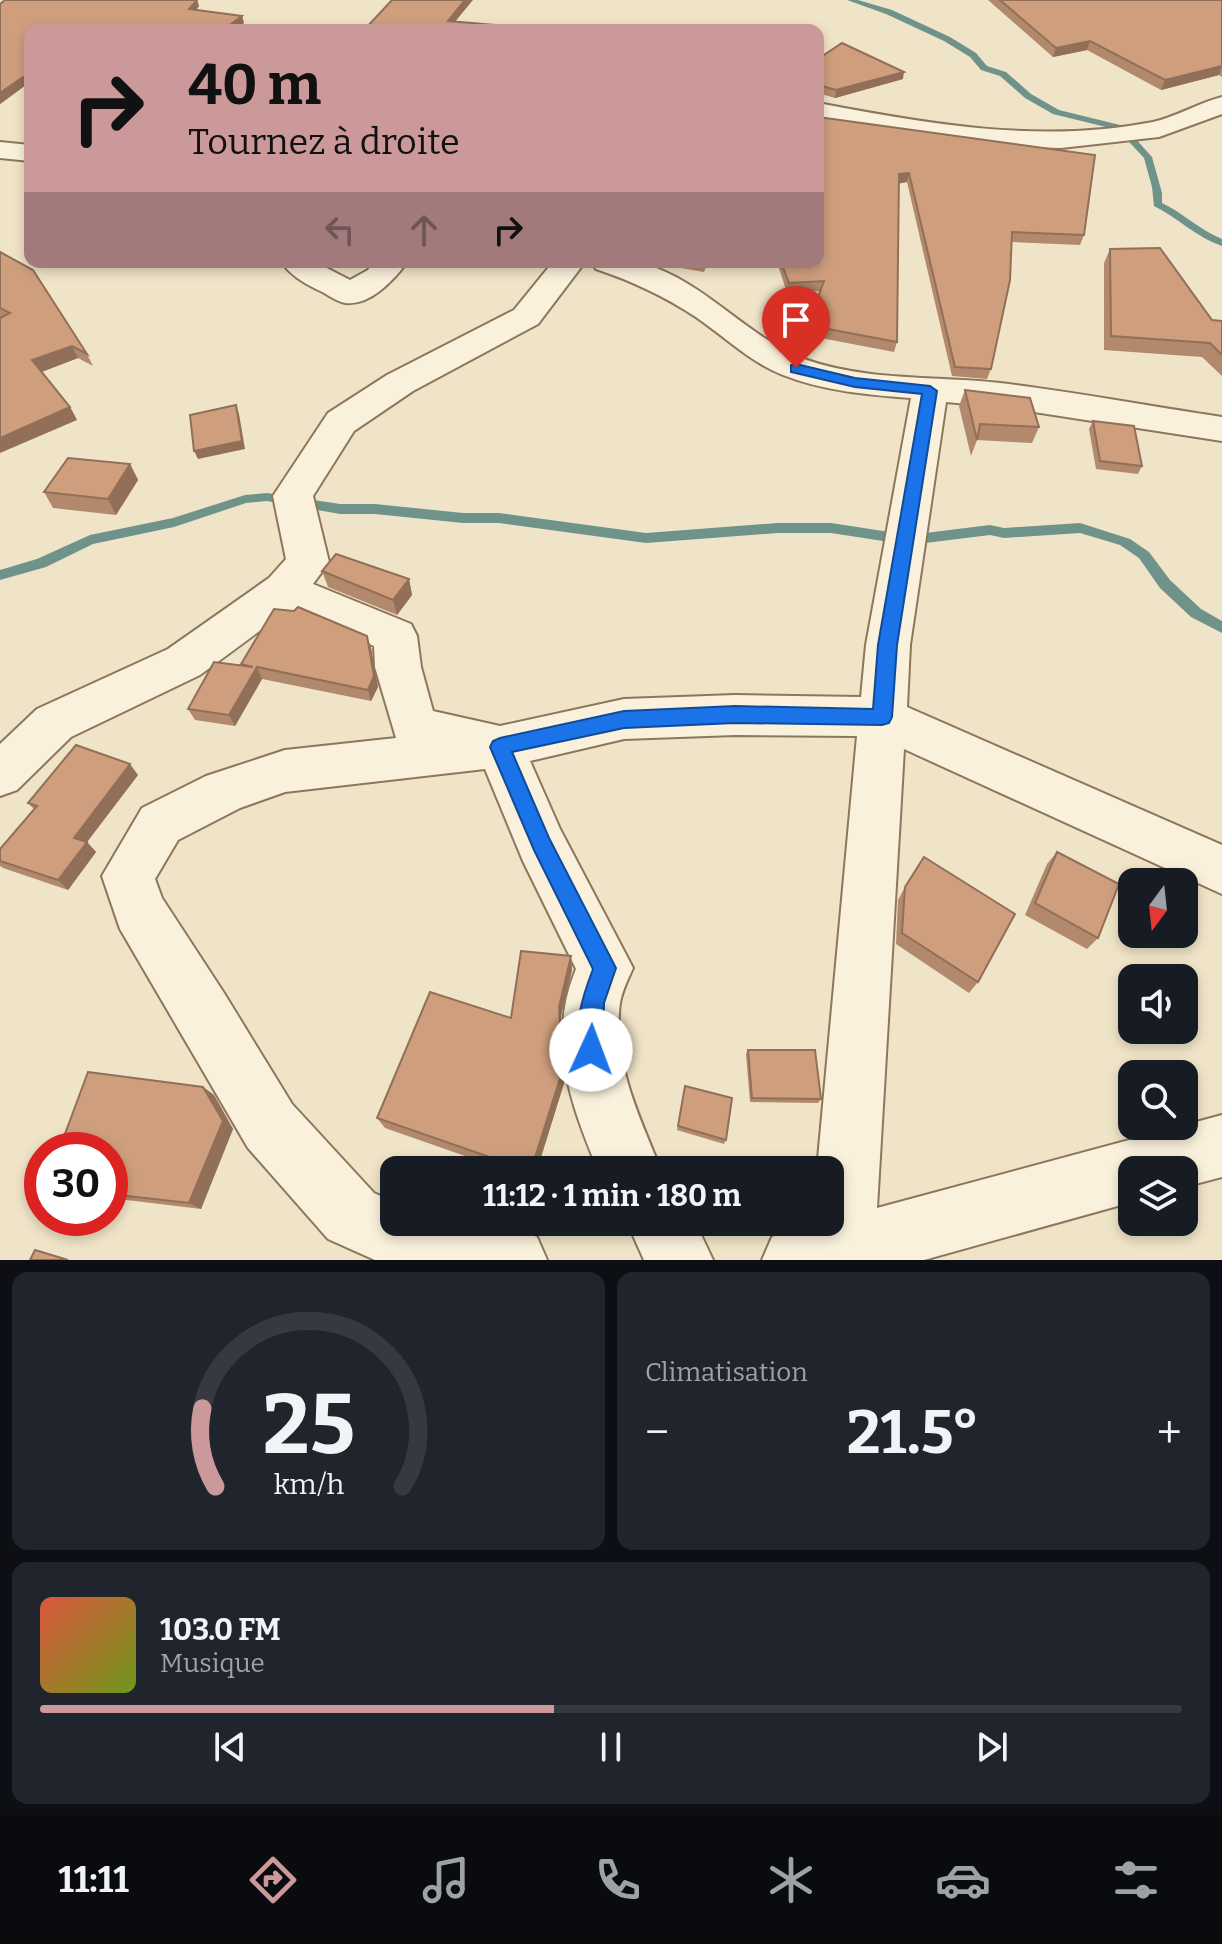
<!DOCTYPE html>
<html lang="fr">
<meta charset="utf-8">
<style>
:root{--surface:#171b24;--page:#20242c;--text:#f1f3f6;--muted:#9ea1a6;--line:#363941;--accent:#cc999b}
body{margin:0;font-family:Bitter,serif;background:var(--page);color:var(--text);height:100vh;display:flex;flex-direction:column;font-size:30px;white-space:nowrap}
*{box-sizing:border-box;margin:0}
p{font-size:26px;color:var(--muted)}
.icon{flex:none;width:44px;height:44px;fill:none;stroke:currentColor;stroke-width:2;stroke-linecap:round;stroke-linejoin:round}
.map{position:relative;height:1260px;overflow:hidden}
.details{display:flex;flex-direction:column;gap:12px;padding:12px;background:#0d0f14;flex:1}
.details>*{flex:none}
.guide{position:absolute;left:24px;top:24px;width:800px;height:244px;border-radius:16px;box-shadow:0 4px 12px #0003;background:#cc999b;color:#111;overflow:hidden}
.needle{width:52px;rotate:195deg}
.tools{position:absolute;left:1118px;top:868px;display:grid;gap:16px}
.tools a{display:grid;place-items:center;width:80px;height:80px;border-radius:16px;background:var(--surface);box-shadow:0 4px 12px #0003;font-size:40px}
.speed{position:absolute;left:24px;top:1132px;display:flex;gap:16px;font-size:40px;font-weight:700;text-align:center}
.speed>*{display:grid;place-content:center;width:104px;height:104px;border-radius:50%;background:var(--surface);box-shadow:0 4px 12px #0003;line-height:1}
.speed .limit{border:12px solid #d22;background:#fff;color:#111}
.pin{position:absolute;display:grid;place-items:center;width:68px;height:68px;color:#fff;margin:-82px -34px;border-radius:50% 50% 50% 0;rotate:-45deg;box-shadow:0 0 8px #0007}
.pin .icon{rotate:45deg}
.me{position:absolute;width:88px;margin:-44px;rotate:2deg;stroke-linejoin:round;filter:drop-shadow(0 0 6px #0008)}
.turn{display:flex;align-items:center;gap:28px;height:168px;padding:0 32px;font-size:36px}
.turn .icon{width:104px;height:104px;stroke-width:2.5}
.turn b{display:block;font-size:56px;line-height:68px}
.lanes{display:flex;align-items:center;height:76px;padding:0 32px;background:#0003;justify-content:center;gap:40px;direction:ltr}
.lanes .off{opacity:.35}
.big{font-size:60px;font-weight:700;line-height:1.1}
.details .card{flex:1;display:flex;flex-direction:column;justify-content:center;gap:12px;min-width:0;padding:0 28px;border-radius:16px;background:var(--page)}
.details .dial{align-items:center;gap:0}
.dial svg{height:208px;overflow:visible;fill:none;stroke:var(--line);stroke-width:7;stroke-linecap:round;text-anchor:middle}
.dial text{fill:var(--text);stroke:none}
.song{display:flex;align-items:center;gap:24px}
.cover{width:96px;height:96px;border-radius:12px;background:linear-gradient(135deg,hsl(10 70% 55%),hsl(80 70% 35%))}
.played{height:8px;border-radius:4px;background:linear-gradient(90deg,var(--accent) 45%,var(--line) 45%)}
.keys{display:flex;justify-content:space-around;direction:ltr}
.heat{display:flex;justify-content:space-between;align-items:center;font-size:44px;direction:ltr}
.details .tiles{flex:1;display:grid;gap:12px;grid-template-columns:1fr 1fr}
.card:last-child{grid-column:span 2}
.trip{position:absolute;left:380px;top:1156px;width:464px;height:80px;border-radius:16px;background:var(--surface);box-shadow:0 4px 12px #0003;font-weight:700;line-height:80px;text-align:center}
.tabs{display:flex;height:128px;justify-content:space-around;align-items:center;background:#090b0e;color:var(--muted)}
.tabs .icon{width:56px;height:56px}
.tabs .selected{color:var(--accent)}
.tabs b{font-size:36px;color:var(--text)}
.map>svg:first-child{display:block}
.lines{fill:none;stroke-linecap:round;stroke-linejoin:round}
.stream{fill:#6f938a;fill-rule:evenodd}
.minor-casing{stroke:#8d765c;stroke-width:4}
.minor{fill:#faf1dc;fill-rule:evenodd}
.wall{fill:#b2896c}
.shaded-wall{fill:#916f58}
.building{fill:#cf9f7d;stroke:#916f58;stroke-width:2}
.route{fill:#1a73e8;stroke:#114b97;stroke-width:2}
</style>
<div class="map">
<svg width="1222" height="1260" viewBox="0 0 1222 1260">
<rect width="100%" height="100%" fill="#f0e4c8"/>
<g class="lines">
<g class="stream">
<path d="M 847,0 L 858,0 L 892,10 L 950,37 L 976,53 L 987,66 L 1006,72 L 1031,94 L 1059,110 L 1124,126 L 1152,157 L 1162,193 L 1162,203 C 1183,213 1200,230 1222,239 L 1222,246 C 1196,237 1178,218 1154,206 L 1152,187 L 1144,158 L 1118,130 L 1053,114 L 1025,98 L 1000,76 L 981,70 L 970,57 L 944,41 L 886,14 Z"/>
<path d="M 267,493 L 340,504 L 375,504 L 463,513 L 499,513 L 646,533 L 778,523 L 831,523 L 909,535 L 990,525 L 1004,528 L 1080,523 L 1130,539 L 1149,552 L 1170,580 L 1201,609 L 1222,621 L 1222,633 L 1191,617 L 1160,588 L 1139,558 L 1120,545 L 1080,533 L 1004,538 L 990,535 L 909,545 L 831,533 L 778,533 L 646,543 L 499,523 L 463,523 L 375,514 L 340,514 L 267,501 L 246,503 L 174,527 L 93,544 L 46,567 L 0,580 L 0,570 L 37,559 L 90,535 L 173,518 L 245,495 Z"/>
</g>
<g class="minor-casing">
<g id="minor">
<path d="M 1222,97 L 1222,114 L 1159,137 L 1061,148 L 988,146 L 910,137 L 818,119 L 818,103 C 928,124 1041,144 1153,122 C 1176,117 1198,103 1222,97 Z"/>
<path d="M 0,142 L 30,145 L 30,161 L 0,158 Z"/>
<path d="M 281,262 L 315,262 L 350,280 L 368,270 L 374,262 L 407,262 C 394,280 370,306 345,303 C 335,301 326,293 316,289 C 302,282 291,275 281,262 Z"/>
<path d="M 553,262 L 585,262 L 538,324 L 413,391 L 354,431 L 313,496 L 329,562 L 313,584 L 411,624 L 417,636 L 421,667 L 433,711 L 500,726 L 624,699 L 735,695 L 861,697 L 866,645 L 911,398 C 869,395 823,391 783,375 C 750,362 725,337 696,317 C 664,296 632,281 596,269 L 591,262 C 607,262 625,259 640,263 C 704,279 746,338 807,360 C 867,381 937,376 1000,383 C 1074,392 1148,406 1222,417 L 1222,441 L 1001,407 L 946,402 L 910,645 L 907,707 L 1222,845 L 1222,894 L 904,749 L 877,1208 L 1222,1115 L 1222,1177 L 1184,1187 L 1184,1170 L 1132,1170 L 1132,1202 L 924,1260 L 762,1260 L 772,1237 L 812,1222 L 830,1222 L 830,1170 L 817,1170 L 857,736 L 735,735 L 624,739 L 530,761 L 560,829 L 633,968 C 628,979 622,991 620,1003 C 612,1062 640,1118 661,1170 L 598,1170 C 570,1103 547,1039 576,969 L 523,861 L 485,769 L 285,792 L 240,808 L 178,840 L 155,879 L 162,898 L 224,993 L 292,1104 L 374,1193 L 394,1202 L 394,1222 C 442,1222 492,1218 537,1237 L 547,1260 L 375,1260 L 328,1239 L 248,1148 L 120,929 L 102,876 L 142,808 L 206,776 L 285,750 L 396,738 L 375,667 L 374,646 L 288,610 L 200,675 L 71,737 L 17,790 L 0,796 L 0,744 L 37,709 L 168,649 L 269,578 L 286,559 L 273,496 L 328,413 L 387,375 L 514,310 Z"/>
<path d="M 627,1222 L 695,1222 L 713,1260 L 644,1260 Z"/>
</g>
</g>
<use href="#minor" class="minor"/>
</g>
<g class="wall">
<path d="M 197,0 L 199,6 L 196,10 L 242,16 L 244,23 L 30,30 L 30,85 L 26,85 L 0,104 L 0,4 Z"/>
<path d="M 988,0 L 1222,0 L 1222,77 L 1219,75 L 1161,90 L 1087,50 L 1053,57 Z"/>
<path d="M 818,59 L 903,79 L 835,98 L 818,93 Z"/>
<path d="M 818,117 L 1084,235 L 1080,245 L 1011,242 L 991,369 L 987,379 L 952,376 L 907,182 L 899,183 L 897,342 L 894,352 L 805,335 L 807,325 L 820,291 L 787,293 L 777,262 L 818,262 Z"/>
<path d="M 1110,249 L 1212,320 L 1222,321 L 1222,376 L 1202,357 L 1104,350 L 1104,263 Z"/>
<path d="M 0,252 L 87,354 L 93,366 L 78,358 L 41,372 L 70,407 L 77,420 L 0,317 Z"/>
<path d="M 665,262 L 708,262 L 704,272 L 664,265 Z"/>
<path d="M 965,390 L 1039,427 L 1032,443 L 977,440 L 971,456 L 959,406 Z"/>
<path d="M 1093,421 L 1142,466 L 1138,474 L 1096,469 L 1089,429 Z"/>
<path d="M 130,464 L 138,480 L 116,515 L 53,508 L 44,492 Z"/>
<path d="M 322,571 L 409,579 L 412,595 L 397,615 L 328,587 Z"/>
<path d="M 367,636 L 371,648 L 378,687 L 371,701 L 262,679 L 235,726 L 195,720 L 188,709 L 242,665 Z"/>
<path d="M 138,775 L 87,842 L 96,852 L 68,890 L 3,868 L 0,866 L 0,849 L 34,809 L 28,803 Z"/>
<path d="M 1057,852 L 1098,938 L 1087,949 L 1025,915 L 1047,864 Z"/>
<path d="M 905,887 L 978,982 L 969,993 L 896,944 L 898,900 Z"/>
<path d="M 571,956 L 572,970 L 560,1020 L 565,1080 L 537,1170 L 505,1170 L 385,1128 L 377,1118 L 511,1018 Z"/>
<path d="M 748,1050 L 821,1099 L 818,1103 L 750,1102 L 746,1054 Z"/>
<path d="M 685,1086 L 726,1140 L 724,1144 L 677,1130 Z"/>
<path d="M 203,1087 L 214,1095 L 233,1129 L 201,1209 L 110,1198 L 110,1150 Z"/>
</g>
<g class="shaded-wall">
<path d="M 197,0 L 199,6 L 191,17 L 189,9 Z"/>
<path d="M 465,0 L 473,0 L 449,29 L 448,21 Z"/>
<path d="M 242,16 L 244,23 L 235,30 L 223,30 Z"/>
<path d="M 1090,41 L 1087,50 L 1053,57 L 1056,48 Z"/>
<path d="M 1222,66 L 1219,75 L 1161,90 L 1165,80 Z"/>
<path d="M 904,72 L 903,79 L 835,98 L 836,90 Z"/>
<path d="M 23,77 L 26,85 L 0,104 L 0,93 Z"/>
<path d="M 909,173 L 907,182 L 897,184 L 899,174 Z"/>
<path d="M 72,346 L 78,358 L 39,373 L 32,360 Z"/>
<path d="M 236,405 L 239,414 L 245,449 L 198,459 L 194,451 Z"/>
<path d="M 70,407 L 77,420 L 0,453 L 0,438 Z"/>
<path d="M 130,464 L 138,480 L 116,515 L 108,499 Z"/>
<path d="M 409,579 L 412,595 L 397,615 L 393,600 Z"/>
<path d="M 367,636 L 371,648 L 378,687 L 371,701 L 368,690 Z"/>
<path d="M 257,667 L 262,679 L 235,726 L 229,715 Z"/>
<path d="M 130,764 L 138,775 L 87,842 L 96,852 L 68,890 L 58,880 L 74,838 Z"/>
<path d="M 571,956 L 572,970 L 560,1020 L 565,1080 L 537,1170 L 531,1170 L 559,1007 Z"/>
<path d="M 203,1087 L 214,1095 L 233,1129 L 201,1209 L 189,1203 Z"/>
</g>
<g class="building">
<path d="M 5,0 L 197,0 L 189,9 L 242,16 L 223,30 L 30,30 L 30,78 L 23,77 L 0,93 L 0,4 Z"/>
<path d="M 392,0 L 465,0 L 448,21 L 518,27 L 516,30 L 364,30 Z"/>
<path d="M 1000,0 L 1222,0 L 1222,66 L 1165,80 L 1090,41 L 1056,48 Z"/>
<path d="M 842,43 L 904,72 L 836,90 L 818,85 L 818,59 Z"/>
<path d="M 818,117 L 1095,155 L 1084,235 L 1012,232 L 1010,280 L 991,369 L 955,367 L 909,173 L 899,174 L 897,342 L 807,325 L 824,281 L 789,283 L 781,262 L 818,262 Z"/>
<path d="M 1160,248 L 1212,320 L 1222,321 L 1222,355 L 1210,343 L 1111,336 L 1110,249 Z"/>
<path d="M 0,252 L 33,270 L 87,354 L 72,346 L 32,360 L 70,407 L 0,438 L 0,318 L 10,313 L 0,308 Z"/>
<path d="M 965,390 L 1030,398 L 1039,427 L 980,424 L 977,440 Z"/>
<path d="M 236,405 L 242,441 L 194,451 L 190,415 Z"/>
<path d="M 1093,421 L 1134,426 L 1142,466 L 1100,461 Z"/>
<path d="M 68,458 L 130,464 L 108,499 L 44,492 Z"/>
<path d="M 336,554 L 409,579 L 393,600 L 322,571 Z"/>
<path d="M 298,607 L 367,636 L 374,676 L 368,690 L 257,667 L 229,715 L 188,709 L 214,662 L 253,667 L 241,664 L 274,609 L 294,611 Z"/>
<path d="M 76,745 L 130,764 L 74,838 L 87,842 L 58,880 L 0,861 L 0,849 L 37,806 L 28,803 Z"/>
<path d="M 1057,852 L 1119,884 L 1098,938 L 1035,903 Z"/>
<path d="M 924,857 L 1015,914 L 978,982 L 902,933 L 905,887 Z"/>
<path d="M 521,951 L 571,956 L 559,1007 L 563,1069 L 531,1170 L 527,1170 L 377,1118 L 430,992 L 511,1018 Z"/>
<path d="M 748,1050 L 815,1050 L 821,1099 L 752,1098 Z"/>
<path d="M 88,1072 L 203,1087 L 223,1121 L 189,1203 L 110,1194 L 110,1150 L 59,1150 Z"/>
<path d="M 685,1086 L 732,1098 L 726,1140 L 678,1126 Z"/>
<path d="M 35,1250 L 68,1260 L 30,1260 Z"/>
</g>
<path class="route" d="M 796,364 L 855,378 L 930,386 L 937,391 L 897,645 L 892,717 L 889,723 L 882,725 L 735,723 L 624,728 L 512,752 L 549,838 L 616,968 L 604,1003 L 603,1050 L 599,1059 L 591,1062 L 582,1059 C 571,1031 583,995 593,969 L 534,850 L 490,747 L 493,741 L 500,738 L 624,711 L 735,706 L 873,709 L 878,645 L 922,394 L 855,387 L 791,372 L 791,365 Z"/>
</svg>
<div class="tools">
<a><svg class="needle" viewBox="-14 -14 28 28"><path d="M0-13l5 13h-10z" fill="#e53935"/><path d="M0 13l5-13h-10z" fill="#9ea1a6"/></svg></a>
<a><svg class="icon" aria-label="sound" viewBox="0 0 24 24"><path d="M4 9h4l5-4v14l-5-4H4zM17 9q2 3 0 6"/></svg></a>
<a><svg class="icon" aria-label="search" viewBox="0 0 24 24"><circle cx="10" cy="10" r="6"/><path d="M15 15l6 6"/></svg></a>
<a><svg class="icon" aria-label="layers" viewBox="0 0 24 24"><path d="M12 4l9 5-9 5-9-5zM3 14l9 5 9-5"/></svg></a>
</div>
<div class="speed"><div class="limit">30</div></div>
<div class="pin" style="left:796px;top:368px;background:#d93025"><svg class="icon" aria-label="arrive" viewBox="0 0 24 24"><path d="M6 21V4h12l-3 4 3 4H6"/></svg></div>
<svg class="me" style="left:591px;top:1050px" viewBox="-20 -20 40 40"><circle r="19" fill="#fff"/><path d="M0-13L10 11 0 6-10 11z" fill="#1a73e8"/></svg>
<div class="trip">11:12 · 1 min · 180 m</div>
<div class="guide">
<div class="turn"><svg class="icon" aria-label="right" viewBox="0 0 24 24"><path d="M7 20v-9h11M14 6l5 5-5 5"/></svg><div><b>40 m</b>Tournez à droite</div></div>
<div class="lanes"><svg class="icon off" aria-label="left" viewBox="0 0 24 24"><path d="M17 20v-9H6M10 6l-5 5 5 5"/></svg><svg class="icon off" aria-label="ahead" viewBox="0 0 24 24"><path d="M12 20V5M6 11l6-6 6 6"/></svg><svg class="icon" aria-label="right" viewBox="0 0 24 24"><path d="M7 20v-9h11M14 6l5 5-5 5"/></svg></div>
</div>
</div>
<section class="details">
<div class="tiles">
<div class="card dial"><svg viewBox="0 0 100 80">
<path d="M14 69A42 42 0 1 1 86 69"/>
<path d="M14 69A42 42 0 0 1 9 39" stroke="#cc999b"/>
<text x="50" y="56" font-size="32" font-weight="700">25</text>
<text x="50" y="72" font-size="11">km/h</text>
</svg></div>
<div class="card"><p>Climatisation</p>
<div class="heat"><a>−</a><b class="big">21.5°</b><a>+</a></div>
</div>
<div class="card">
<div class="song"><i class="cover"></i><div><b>103.0 FM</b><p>Musique</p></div></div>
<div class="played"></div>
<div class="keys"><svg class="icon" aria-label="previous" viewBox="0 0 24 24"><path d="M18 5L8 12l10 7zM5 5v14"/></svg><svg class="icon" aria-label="pause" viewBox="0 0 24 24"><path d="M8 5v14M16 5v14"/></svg><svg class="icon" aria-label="next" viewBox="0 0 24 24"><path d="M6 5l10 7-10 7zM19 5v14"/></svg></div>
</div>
</div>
</section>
<nav class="tabs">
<b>11:11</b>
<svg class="icon selected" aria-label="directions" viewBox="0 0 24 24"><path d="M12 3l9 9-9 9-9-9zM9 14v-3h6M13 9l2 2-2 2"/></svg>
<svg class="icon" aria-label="music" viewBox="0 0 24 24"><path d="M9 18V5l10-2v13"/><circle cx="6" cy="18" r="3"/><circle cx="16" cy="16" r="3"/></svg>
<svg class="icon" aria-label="phone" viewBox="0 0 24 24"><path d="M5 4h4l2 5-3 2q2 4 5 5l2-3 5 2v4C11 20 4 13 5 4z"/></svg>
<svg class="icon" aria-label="climate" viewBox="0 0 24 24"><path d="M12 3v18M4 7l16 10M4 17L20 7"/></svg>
<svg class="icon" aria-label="car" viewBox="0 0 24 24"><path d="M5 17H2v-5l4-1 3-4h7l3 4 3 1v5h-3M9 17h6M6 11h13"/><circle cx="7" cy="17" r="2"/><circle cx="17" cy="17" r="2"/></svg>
<svg class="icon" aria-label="filters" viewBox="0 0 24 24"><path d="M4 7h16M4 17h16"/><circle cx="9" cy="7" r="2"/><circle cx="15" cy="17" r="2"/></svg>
</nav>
